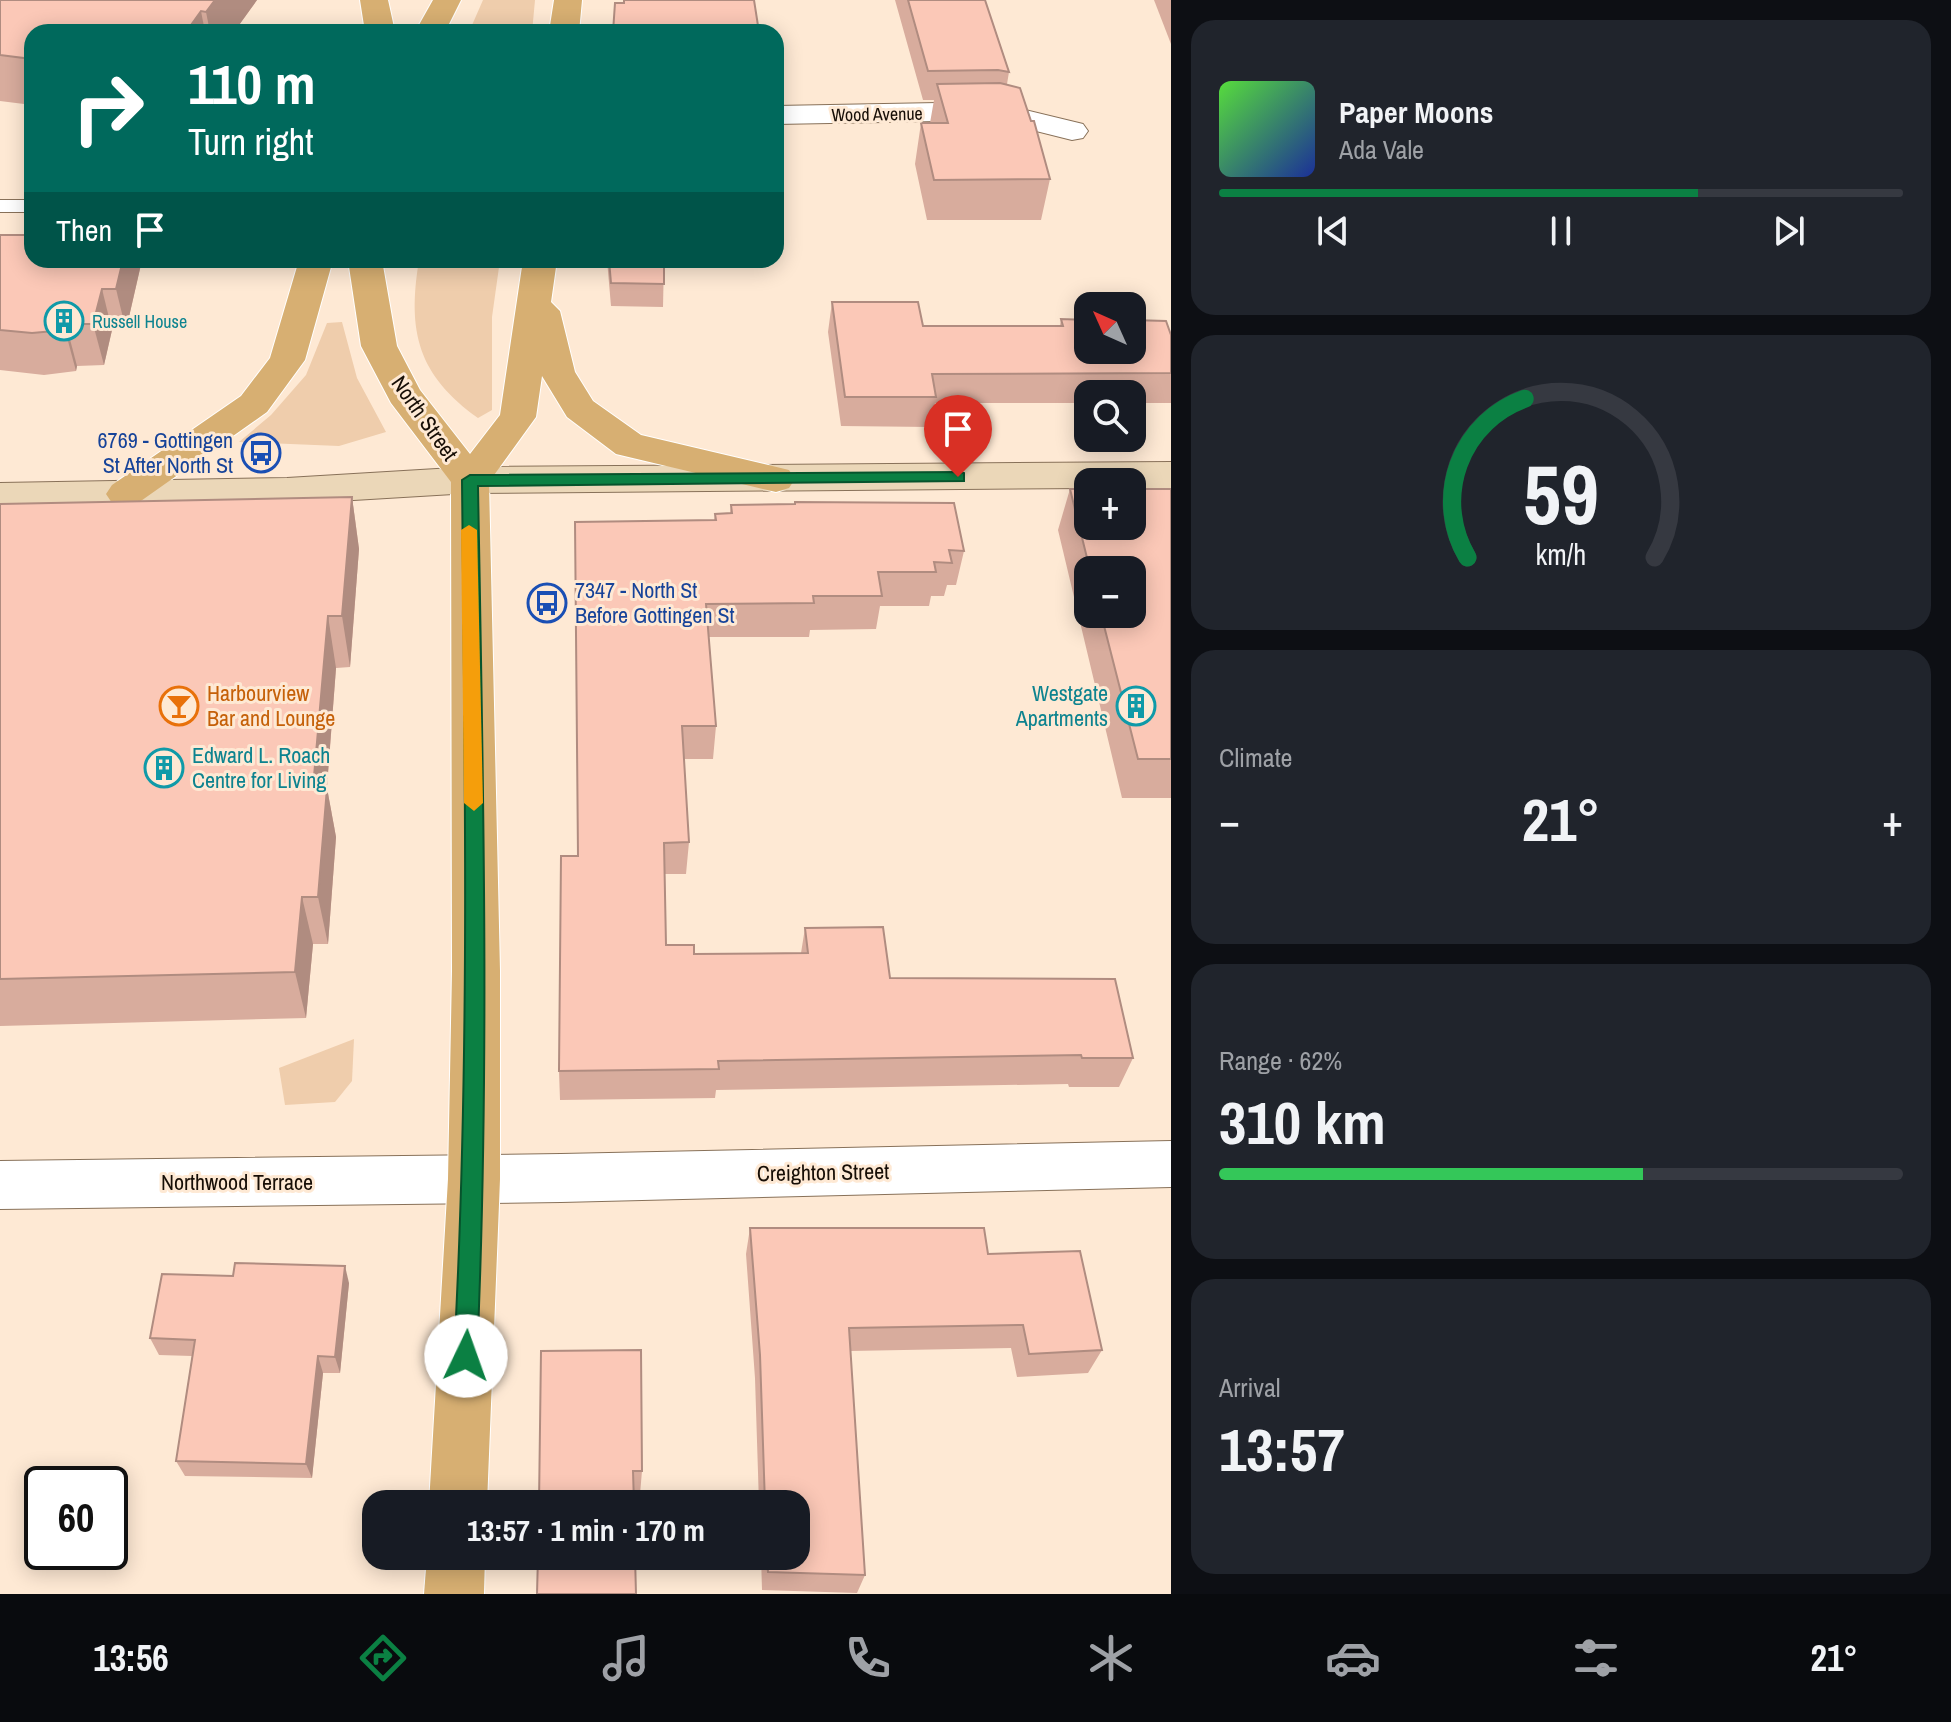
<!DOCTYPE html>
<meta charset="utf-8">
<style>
:root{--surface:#171b24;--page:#20242c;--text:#f1f3f6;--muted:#9ea1a6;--line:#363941;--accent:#0b8043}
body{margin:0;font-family:"Archivo Narrow",sans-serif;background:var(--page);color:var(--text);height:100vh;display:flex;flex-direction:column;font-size:30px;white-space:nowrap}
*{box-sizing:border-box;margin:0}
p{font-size:26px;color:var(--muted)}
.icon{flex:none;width:44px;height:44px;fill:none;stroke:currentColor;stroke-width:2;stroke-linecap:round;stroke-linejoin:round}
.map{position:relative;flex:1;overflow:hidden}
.drawer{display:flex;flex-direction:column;gap:20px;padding:20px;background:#0d0f14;width:780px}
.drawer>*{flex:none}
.banner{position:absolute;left:24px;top:24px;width:760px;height:244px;border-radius:24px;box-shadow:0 4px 20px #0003;background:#00695c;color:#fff;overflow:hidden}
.needle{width:52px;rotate:315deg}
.controls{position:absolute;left:1074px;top:292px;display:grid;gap:16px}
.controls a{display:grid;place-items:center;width:72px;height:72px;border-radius:16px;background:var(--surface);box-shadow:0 4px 20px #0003;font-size:40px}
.speed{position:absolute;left:24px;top:1466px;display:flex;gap:16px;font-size:40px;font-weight:700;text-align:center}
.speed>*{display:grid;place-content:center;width:104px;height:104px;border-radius:50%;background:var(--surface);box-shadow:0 4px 20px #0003;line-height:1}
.speed .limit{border:4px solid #111;border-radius:12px;background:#fff;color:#111}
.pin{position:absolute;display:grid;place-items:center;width:68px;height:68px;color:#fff;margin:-82px -34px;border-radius:50% 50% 50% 0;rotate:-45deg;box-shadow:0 0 8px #0007}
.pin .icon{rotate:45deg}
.me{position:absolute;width:88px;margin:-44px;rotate:3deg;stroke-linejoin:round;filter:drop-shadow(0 0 6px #0008)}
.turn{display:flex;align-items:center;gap:28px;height:168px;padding:0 32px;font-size:36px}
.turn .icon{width:104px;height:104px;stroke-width:2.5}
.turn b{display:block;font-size:56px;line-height:68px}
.then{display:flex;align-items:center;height:76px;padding:0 32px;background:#0003;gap:16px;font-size:30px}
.big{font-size:60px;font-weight:700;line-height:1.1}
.drawer .tile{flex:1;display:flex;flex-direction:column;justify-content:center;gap:12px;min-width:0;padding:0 28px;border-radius:24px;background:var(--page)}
.drawer .dial{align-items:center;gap:0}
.dial svg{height:208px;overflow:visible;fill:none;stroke:var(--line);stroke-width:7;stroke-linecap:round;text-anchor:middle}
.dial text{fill:var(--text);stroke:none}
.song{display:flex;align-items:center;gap:24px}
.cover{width:96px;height:96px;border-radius:12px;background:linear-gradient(135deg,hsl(110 70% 55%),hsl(230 70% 35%))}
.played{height:8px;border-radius:4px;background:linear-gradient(90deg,var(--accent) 70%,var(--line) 70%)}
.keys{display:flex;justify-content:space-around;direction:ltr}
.heat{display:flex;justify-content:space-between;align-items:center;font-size:44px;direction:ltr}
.charge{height:12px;border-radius:6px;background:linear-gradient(90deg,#34c759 62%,var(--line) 0)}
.trip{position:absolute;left:362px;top:1490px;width:448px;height:80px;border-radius:24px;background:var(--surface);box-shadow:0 4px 20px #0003;font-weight:700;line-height:80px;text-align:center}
.tab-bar{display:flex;height:128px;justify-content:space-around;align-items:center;background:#090b0e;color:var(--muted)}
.tab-bar .icon{width:56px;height:56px}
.tab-bar .current{color:var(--accent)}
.tab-bar b{font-size:36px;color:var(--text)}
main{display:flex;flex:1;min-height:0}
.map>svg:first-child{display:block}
.green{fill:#efcdac}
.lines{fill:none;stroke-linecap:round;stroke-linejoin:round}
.lane-casing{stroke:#887159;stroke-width:2}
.street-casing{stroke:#887159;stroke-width:2}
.secondary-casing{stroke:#887159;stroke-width:2}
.primary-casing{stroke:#fff;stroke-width:2}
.lane{fill:#fff;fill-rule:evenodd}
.street{fill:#fff;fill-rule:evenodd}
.secondary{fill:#ebd7b8;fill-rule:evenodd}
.primary{fill:#d7af72;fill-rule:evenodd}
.wall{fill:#d8ac9d;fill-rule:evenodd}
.shaded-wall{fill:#b08c80}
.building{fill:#fbc8b7;stroke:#b08c80;stroke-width:2}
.route{fill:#0b8043;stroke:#07532c;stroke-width:2}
.slow{fill:#f59e0b}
.labels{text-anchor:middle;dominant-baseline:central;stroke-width:6;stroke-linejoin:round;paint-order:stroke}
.far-street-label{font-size:18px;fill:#170e06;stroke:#fee9d4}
.far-culture-label{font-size:18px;fill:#0d838f;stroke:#fee9d4;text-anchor:start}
.street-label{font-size:22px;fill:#170e06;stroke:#fee9d4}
.transit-label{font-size:22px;fill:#164399;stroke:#fee9d4;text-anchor:end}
.food-label{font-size:22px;fill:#c56008;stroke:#fee9d4;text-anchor:start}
.culture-label{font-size:22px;fill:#0d838f;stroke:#fee9d4;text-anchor:end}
</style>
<main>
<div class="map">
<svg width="1171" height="1594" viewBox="0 0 1171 1594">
<rect width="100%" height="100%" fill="#fee9d4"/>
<g class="green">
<path d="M 483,0 L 535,0 L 532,32 L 469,32 Z"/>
<path d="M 419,260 L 500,260 L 492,317 L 492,410 L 478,418 C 418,375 407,332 419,260 Z"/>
<path d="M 342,322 L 357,378 L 386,432 L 339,446 L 239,442 L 271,415 L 306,375 L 327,323 Z"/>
<path d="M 354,1039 L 352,1081 L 335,1102 L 285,1105 L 279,1068 Z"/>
</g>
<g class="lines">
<g class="lane-casing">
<rect id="lane" x="0" y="200" width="32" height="12"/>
</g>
<g class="street-casing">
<g id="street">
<path d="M 992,102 L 1083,124 L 1088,131 L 1083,138 L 1072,140 L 992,120 L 776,124 L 776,106 Z"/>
<path d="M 1171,1141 L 1171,1187 L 561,1202 L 0,1209 L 0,1161 L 561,1154 Z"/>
</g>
</g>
<g class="secondary-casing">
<path id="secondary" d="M 1171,462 L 1171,488 L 1132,488 L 1132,482 L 1088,482 L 1088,488 L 470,493 L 287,504 L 0,509 L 0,483 L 287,478 L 470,467 Z"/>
</g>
<g class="primary-casing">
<g id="primary">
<path d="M 360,0 L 388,0 L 395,32 L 365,32 Z"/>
<path d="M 433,0 L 461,0 L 445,32 L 415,32 Z"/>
<path d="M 554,0 L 582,0 L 579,32 L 549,32 Z"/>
<path d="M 299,260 L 333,260 L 305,360 L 267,412 L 138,503 L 125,507 L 112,503 L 106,494 L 112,485 L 241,396 L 270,358 Z"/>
<path d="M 348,260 L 382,260 L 397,346 L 420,390 L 470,454 L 500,415 L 523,260 L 557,260 L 551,302 L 560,311 L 575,372 L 593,401 L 641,435 L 789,470 L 795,479 L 789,488 L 776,492 L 616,454 L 567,417 L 542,376 L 536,417 L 489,482 L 500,971 L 500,1179 L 487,1504 L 429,1504 L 448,1179 L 452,971 L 451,482 L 391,403 L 361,346 Z"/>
<path d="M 427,1556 L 485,1556 L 484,1594 L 424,1594 Z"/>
</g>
</g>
<use href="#lane" class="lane"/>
<use href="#street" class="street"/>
<use href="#secondary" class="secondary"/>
<use href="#primary" class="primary"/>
</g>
<g class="wall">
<path d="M 0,0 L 257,0 L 234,32 L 32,32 L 32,105 L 0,101 Z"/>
<path d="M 895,0 L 985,0 L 1009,72 L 1007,84 L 1050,179 L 1041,220 L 927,220 L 915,164 L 921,123 L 930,123 L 934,100 L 923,100 Z"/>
<path d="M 1154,0 L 1171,0 L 1171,44 Z"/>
<path d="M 0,235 L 142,260 L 126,330 L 112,330 L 104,365 L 77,366 L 76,371 L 44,375 L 0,370 Z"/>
<path d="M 607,260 L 664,260 L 663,307 L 611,306 Z"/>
<path d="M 832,302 L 923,326 L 1060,326 L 1061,319 L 1171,335 L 1171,403 L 1132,403 L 1132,394 L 1088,394 L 1088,403 L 935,403 L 930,427 L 841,426 L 828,332 Z"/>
<path d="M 1070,489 L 1171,489 L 1171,798 L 1122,798 L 1058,530 ZM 1088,570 L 1132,570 L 1132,614 L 1088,614 Z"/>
<path d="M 352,497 L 359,549 L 350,667 L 336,668 L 327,788 L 336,837 L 328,944 L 313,944 L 306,1018 L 0,1026 L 0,504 Z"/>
<path d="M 731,505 L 964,551 L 956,585 L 947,585 L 944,596 L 931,596 L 929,606 L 880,606 L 876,629 L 810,630 L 809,637 L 709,637 L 716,726 L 713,759 L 684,759 L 689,842 L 686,874 L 665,874 L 666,945 L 694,954 L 801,953 L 805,928 L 890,978 L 1133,1058 L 1119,1087 L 1069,1087 L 1068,1084 L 716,1090 L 715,1098 L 560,1100 L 559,1071 L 714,520 L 715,514 L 730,513 Z"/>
<path d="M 750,1228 L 988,1254 L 1102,1350 L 1088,1373 L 1017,1377 L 1011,1348 L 850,1351 L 865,1575 L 857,1593 L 762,1590 L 761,1556 L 796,1556 L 796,1504 L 759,1504 L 755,1378 L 746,1254 Z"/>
<path d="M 349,1283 L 340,1373 L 323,1373 L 312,1478 L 185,1476 L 176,1461 L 192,1356 L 159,1355 L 150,1338 Z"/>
<path d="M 541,1351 L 642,1471 L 640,1494 L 634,1494 Z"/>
</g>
<g class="shaded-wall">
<path d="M 215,0 L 257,0 L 234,32 L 210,32 L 206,12 Z"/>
<path d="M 201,11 L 205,32 L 186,32 Z"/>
<path d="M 123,260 L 142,260 L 126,330 L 116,289 Z"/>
<path d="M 102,289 L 112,330 L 104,365 L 93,324 Z"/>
<path d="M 66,324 L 77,366 L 76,371 L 65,330 Z"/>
<path d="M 352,497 L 359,549 L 350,667 L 342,616 Z"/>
<path d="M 328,616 L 336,668 L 323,837 L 313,788 Z"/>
<path d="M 327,788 L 336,837 L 328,944 L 318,897 Z"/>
<path d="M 302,897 L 313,944 L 306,1018 L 295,972 Z"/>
<path d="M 345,1266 L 349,1283 L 340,1373 L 335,1357 Z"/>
<path d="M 318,1356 L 323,1373 L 312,1478 L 306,1464 Z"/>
</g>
<g class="building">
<path d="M 0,0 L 215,0 L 206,12 L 201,11 L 186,32 L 32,32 L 32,59 L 0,55 Z"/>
<path d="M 624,0 L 754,0 L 759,32 L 613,32 L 615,3 L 624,3 Z"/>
<path d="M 908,0 L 985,0 L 1009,72 L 998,70 L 928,71 Z"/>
<path d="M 1000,83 L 1020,88 L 1031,121 L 1034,121 L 1050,179 L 934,180 L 921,123 L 948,123 L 937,84 Z"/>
<path d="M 0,235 L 32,235 L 32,260 L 123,260 L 116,289 L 102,289 L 93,324 L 66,324 L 65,330 L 32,333 L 0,330 Z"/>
<path d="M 609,260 L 664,260 L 664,284 L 611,283 Z"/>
<path d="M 832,302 L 918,302 L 923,326 L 1063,326 L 1061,319 L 1088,320 L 1088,350 L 1132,350 L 1132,320 L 1166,321 L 1171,335 L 1171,373 L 932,374 L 936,397 L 845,397 Z"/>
<path d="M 1070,489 L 1088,489 L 1088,526 L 1132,526 L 1132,489 L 1171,489 L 1171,759 L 1138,759 L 1101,614 L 1132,614 L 1132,570 L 1090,570 Z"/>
<path d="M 352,497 L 342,616 L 328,616 L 313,788 L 327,788 L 318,897 L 302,897 L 295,972 L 0,979 L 0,504 Z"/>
<path d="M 795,502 L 954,503 L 964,551 L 949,550 L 952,563 L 934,562 L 936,572 L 878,572 L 882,596 L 813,596 L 814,603 L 706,604 L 716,726 L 682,726 L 689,842 L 664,843 L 666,945 L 694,945 L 694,954 L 808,953 L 805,928 L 883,927 L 890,978 L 1115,979 L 1133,1058 L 1082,1058 L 1081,1055 L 718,1061 L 719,1069 L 559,1071 L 561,856 L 578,856 L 575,522 L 716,520 L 715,514 L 732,513 L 731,505 L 795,504 Z"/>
<path d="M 750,1228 L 984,1228 L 988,1254 L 1080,1251 L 1102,1350 L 1029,1354 L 1023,1325 L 849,1328 L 865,1575 L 768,1572 L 767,1556 L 796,1556 L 796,1504 L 765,1504 L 760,1355 Z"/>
<path d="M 235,1263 L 345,1266 L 335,1357 L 318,1356 L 306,1464 L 176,1461 L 195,1340 L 150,1338 L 162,1274 L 233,1276 Z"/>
<path d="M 641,1350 L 642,1471 L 633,1471 L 634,1504 L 539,1504 L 541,1351 Z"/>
<path d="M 538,1556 L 635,1556 L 636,1594 L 537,1594 Z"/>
</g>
<path class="route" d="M 958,472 L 964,473 L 964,481 L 478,486 C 483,776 490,1066 477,1356 L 474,1364 L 466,1367 L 458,1364 L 454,1356 C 470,1064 465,773 462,480 L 470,475 Z"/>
<path class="slow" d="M 469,525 L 477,530 L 483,803 L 474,811 L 464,803 L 461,530 Z"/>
<defs>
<g id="building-ring" transform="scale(2)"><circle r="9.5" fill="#fee9d4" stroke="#0f9aa8" stroke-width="1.5"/><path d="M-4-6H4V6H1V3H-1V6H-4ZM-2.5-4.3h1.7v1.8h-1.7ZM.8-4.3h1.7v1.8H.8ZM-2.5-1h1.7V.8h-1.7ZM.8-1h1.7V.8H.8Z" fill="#0f9aa8"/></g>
<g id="bus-ring" transform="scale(2)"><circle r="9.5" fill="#fee9d4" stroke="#1a4fb4" stroke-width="1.5"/><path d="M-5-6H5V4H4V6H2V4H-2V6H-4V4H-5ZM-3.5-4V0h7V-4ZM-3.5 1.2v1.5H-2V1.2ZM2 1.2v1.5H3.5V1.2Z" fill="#1a4fb4"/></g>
<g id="bar-ring" transform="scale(2)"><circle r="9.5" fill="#fee9d4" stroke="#e8710a" stroke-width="1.5"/><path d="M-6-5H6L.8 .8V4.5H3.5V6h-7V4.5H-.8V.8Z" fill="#e8710a"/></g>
</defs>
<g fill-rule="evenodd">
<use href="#building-ring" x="64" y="321"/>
<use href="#bus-ring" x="261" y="453"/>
<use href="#bus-ring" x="547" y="603"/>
<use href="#bar-ring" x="179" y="706"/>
<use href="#building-ring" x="1136" y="706"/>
<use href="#building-ring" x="164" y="768"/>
</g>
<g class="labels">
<g class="far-street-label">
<text transform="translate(877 114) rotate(-1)">Wood Avenue</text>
</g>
<g class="far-culture-label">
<text x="92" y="321">Russell House</text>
</g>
<g class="street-label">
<text transform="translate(425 418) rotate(55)">North Street</text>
<text transform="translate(823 1172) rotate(-1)">Creighton Street</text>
<text x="237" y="1182">Northwood Terrace</text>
</g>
<g class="transit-label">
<text x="233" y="440">6769 - Gottingen<tspan x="233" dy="25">St After North St</tspan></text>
<text x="575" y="590" text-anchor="start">7347 - North St<tspan x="575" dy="25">Before Gottingen St</tspan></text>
</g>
<g class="food-label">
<text x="207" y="693">Harbourview<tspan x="207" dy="25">Bar and Lounge</tspan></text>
</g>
<g class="culture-label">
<text x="1108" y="693">Westgate<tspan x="1108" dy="25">Apartments</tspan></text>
<text x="192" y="755" text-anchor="start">Edward L. Roach<tspan x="192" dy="25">Centre for Living</tspan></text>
</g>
</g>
</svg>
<div class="controls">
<a><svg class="needle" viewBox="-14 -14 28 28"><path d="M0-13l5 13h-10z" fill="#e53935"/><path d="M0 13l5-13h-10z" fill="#9ea1a6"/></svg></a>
<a><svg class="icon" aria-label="search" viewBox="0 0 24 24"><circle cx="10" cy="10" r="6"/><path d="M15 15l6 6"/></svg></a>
<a>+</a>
<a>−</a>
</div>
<div class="speed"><div class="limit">60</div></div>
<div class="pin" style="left:958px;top:477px;background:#d93025"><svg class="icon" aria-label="arrive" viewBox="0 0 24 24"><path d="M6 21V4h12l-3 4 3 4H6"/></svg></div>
<svg class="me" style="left:466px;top:1356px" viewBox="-20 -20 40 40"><circle r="19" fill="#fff"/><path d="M0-13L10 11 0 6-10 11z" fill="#0b8043"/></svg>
<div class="trip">13:57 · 1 min · 170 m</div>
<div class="banner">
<div class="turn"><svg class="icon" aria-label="right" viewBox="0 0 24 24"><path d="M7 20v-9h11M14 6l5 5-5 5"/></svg><div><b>110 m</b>Turn right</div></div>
<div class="then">Then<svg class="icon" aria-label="arrive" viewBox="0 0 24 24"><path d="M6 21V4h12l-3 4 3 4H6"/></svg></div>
</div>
</div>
<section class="drawer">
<div class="tile">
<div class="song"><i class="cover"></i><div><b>Paper Moons</b><p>Ada Vale</p></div></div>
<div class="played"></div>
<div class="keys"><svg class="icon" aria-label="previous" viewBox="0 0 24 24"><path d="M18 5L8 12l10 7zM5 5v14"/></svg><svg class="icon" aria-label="pause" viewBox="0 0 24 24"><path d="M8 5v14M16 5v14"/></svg><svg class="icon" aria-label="next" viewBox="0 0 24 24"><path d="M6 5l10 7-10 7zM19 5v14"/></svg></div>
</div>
<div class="tile dial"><svg viewBox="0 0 100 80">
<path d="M14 69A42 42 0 1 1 86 69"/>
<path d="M14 69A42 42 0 0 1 36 8" stroke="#0b8043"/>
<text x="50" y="56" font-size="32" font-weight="700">59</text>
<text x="50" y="72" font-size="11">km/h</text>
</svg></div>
<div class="tile"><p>Climate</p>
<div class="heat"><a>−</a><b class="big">21°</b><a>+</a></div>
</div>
<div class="tile"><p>Range · 62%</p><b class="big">310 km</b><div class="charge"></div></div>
<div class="tile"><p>Arrival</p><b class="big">13:57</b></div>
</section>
</main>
<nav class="tab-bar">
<b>13:56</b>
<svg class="icon current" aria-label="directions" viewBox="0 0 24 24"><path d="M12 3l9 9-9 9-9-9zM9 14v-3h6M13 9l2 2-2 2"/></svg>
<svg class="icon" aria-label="music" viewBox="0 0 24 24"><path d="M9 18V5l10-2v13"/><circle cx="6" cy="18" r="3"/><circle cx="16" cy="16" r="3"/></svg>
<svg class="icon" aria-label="phone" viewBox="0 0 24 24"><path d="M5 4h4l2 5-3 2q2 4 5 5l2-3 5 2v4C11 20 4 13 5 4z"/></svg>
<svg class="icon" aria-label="climate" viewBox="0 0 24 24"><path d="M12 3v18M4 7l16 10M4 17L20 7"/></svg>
<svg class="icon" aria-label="car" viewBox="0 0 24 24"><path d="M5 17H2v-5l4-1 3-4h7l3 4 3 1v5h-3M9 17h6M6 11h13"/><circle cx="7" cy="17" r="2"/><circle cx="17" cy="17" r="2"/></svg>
<svg class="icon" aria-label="filters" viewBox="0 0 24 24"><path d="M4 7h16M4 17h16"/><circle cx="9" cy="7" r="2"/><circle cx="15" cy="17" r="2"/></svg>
<b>21°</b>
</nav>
